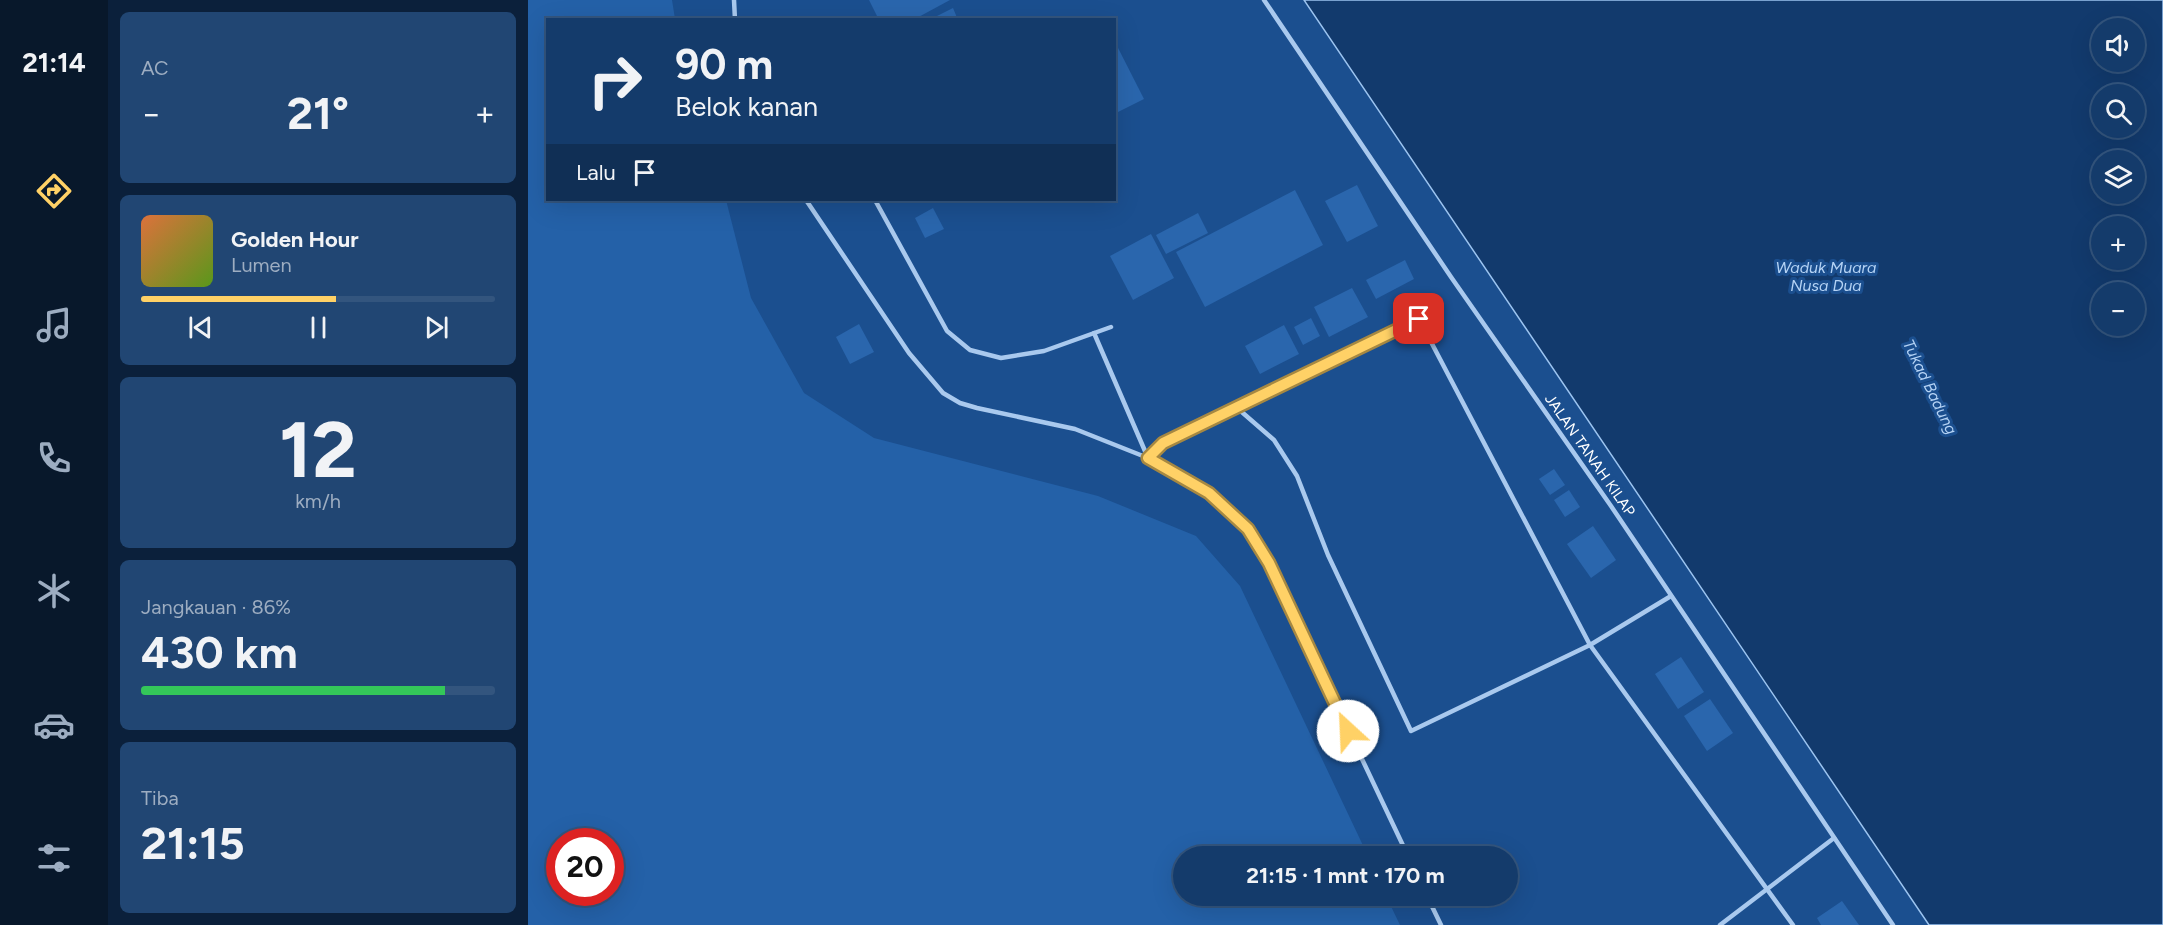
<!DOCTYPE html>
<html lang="id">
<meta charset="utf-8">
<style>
:root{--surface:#143b6b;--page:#214673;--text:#f1f3f6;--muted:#9dadc1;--line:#33557e;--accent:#ffd166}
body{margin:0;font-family:Figtree,sans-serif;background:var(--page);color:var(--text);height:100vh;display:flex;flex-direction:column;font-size:22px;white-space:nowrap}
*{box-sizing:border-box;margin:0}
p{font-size:20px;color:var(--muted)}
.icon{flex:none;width:33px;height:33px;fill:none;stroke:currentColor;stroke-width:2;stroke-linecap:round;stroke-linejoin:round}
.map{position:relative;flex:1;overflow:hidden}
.panel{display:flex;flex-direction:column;gap:12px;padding:12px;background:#0b203b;width:420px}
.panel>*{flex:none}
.top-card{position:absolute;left:18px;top:18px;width:570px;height:183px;border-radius:0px;box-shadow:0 6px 24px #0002,0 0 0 2px var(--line);background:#143b6b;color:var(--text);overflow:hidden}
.buttons{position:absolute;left:1563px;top:18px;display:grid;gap:12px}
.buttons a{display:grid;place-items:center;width:54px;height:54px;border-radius:50%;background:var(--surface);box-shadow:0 6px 24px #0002,0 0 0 2px var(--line);font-size:30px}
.speed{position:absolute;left:18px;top:828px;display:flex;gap:12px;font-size:30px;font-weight:700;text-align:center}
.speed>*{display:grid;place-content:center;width:78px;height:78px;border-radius:50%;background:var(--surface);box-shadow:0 6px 24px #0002,0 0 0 2px var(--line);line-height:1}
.speed .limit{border:9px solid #d22;background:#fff;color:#111}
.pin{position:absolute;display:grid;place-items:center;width:51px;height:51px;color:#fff;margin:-26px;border-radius:12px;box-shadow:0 3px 9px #0006}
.me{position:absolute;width:66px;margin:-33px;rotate:335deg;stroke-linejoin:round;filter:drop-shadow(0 0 4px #0008)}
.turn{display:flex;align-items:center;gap:21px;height:126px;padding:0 30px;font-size:27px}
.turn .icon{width:78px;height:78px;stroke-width:2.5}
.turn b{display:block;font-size:42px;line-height:51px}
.then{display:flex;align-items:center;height:57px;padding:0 30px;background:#0003;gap:12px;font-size:22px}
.big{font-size:45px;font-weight:700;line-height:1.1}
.panel .card{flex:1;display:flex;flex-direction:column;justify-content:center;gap:9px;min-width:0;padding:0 21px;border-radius:9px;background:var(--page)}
.panel .dial{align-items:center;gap:0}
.dial b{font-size:78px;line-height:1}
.song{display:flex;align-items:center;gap:18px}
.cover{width:72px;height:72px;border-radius:9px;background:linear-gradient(135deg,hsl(20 70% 55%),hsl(90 70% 35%))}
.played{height:6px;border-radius:3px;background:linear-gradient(90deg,var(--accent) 55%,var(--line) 55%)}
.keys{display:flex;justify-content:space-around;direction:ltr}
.heat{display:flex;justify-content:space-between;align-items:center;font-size:33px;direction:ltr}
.charge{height:9px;border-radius:4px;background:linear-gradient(90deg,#34c759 86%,var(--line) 0)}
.trip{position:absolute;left:645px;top:846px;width:345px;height:60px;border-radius:30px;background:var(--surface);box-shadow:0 6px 24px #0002,0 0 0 2px var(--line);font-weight:700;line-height:60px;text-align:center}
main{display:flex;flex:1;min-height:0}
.menu{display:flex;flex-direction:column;width:108px;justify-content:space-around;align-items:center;background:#08182b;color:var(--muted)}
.menu .icon{width:42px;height:42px}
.menu .active{color:var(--accent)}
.menu b{font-size:27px;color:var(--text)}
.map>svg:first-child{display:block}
.green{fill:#2461a8;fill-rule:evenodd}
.water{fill:#123a6d;stroke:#9cc4f0;stroke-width:1.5;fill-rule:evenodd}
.building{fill:#2a66ad}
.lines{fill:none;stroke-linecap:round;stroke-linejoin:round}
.lane{stroke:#a9c9ee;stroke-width:4.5}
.route-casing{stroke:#a68842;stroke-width:15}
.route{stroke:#ffd166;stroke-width:10}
.labels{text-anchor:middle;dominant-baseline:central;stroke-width:6;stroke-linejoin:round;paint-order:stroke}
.street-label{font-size:15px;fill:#fff;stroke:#1b4f8f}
.water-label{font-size:16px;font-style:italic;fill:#b5d3f5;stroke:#1b4f8f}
</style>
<main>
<nav class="menu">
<b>21:14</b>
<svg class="icon active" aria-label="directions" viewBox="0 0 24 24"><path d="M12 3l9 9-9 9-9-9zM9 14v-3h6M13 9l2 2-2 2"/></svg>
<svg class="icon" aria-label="music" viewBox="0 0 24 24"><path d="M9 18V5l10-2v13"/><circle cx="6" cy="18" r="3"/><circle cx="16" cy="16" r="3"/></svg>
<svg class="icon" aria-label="phone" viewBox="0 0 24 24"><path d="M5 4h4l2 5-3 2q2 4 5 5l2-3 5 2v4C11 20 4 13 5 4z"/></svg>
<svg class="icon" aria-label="climate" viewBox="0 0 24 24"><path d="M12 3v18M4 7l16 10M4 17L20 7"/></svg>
<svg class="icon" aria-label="car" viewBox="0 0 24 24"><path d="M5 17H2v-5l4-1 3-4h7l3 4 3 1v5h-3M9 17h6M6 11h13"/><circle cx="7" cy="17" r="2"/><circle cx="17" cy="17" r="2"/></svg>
<svg class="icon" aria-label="filters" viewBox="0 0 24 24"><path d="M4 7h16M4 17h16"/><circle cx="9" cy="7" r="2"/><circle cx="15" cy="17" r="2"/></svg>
</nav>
<section class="panel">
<div class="card"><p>AC</p>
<div class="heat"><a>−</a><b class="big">21°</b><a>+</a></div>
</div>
<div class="card">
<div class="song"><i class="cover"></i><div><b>Golden Hour</b><p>Lumen</p></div></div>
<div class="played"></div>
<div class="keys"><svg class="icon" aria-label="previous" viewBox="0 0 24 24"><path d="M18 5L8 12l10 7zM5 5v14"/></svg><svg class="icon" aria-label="pause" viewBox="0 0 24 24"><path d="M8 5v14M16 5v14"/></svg><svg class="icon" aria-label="next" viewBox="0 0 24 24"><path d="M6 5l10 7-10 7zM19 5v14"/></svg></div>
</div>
<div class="card dial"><b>12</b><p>km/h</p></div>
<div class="card"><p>Jangkauan · 86%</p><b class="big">430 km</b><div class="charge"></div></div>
<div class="card"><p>Tiba</p><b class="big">21:15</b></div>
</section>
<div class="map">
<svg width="1635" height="925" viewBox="0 0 1635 925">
<rect width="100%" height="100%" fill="#1b4f8f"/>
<path class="green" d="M 0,0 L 144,0 L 147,19 L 20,20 L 20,200 L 198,200 L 223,298 L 276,393 L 346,438 L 570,496 L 668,536 L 712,586 L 840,856 L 656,856 L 656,896 L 858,896 L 872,925 L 0,925 ZM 32,842 L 82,842 L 82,892 L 32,892 Z"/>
<path class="water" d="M 776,0 L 1635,0 L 1635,925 L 1401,925 ZM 1574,28 L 1606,28 L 1606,62 L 1574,62 ZM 1574,94 L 1606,94 L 1606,128 L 1574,128 ZM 1574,160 L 1606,160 L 1606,194 L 1574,194 ZM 1574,226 L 1606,226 L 1606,260 L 1574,260 ZM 1574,292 L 1606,292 L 1606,326 L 1574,326 Z"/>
<g class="building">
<path d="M 341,0 L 422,0 L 385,20 L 351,20 Z"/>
<path d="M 425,8 L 430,20 L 401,20 Z"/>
<path d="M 586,40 L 616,99 L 586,114 Z"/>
<path d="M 829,185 L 850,226 L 819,242 L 797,201 Z"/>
<path d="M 767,190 L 795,245 L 677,307 L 648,252 Z"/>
<path d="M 405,208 L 416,229 L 397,238 L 387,218 Z"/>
<path d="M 670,213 L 680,233 L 638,254 L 628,235 Z"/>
<path d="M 623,234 L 646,278 L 605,300 L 582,256 Z"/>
<path d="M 877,260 L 886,279 L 848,299 L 838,280 Z"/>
<path d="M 824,288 L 840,317 L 801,337 L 786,307 Z"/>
<path d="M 783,318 L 792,336 L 775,345 L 766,327 Z"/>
<path d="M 331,324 L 346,352 L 322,364 L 308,337 Z"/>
<path d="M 756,325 L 771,354 L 732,374 L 717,346 Z"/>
<path d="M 1026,469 L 1037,485 L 1022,495 L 1011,479 Z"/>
<path d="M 1041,490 L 1052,507 L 1037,517 L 1026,500 Z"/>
<path d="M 1065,526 L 1088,560 L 1063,578 L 1039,544 Z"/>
<path d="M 1153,657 L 1176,692 L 1150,709 L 1127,674 Z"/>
<path d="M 1182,699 L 1205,733 L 1179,751 L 1156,716 Z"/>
<path d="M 1314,901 L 1331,925 L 1293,925 L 1289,918 Z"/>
</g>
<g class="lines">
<g class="lane">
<path d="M 206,0 L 207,20"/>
<path d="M 736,0 L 923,277 L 1083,506 L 1365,925"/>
<path d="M 278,200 L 381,353 L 415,393 L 432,403 L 449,408 L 547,429 L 620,458 L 681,493 L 720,529 L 741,563 L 880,856"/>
<path d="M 347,200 L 419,331 L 442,350 L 473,358 L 516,351 L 583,327"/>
<path d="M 566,333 L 620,458 L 635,443 L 891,319 L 1062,645 L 1265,925"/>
<path d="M 708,407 L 746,440 L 769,476 L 800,555 L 883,731 L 1062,645 L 1143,596"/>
<path d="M 899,896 L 913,925"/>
<path d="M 1192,925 L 1306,838"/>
</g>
</g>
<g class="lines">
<g class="route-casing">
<path id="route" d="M 820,731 L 741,563 L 720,529 L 681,493 L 620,458 L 635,443 L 891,319"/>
</g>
<use href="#route" class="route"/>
</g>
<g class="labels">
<g class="street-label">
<text transform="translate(1062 455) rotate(55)">JALAN TANAH KILAP</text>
</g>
<g class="water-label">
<text x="1298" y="267">Waduk Muara<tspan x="1298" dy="18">Nusa Dua</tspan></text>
<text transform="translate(1402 387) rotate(64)">Tukad Badung</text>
</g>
</g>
</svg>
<div class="buttons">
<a><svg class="icon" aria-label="sound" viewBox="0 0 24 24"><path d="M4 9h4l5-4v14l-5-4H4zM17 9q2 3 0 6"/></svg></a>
<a><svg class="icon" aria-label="search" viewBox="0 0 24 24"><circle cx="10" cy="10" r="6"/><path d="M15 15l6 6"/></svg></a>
<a><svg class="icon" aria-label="layers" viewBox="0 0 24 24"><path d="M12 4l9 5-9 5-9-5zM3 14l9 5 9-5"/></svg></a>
<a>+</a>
<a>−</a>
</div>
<div class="speed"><div class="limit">20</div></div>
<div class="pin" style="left:891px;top:319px;background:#d93025"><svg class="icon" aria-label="arrive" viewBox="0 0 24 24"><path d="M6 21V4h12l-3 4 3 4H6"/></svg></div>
<svg class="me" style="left:820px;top:731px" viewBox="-20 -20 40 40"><circle r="19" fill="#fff"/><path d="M0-13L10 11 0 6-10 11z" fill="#ffd166"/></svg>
<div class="trip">21:15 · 1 mnt · 170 m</div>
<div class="top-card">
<div class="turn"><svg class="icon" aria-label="right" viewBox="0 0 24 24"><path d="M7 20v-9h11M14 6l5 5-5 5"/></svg><div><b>90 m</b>Belok kanan</div></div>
<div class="then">Lalu<svg class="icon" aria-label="arrive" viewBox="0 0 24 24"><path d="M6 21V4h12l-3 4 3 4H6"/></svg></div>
</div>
</div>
</main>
